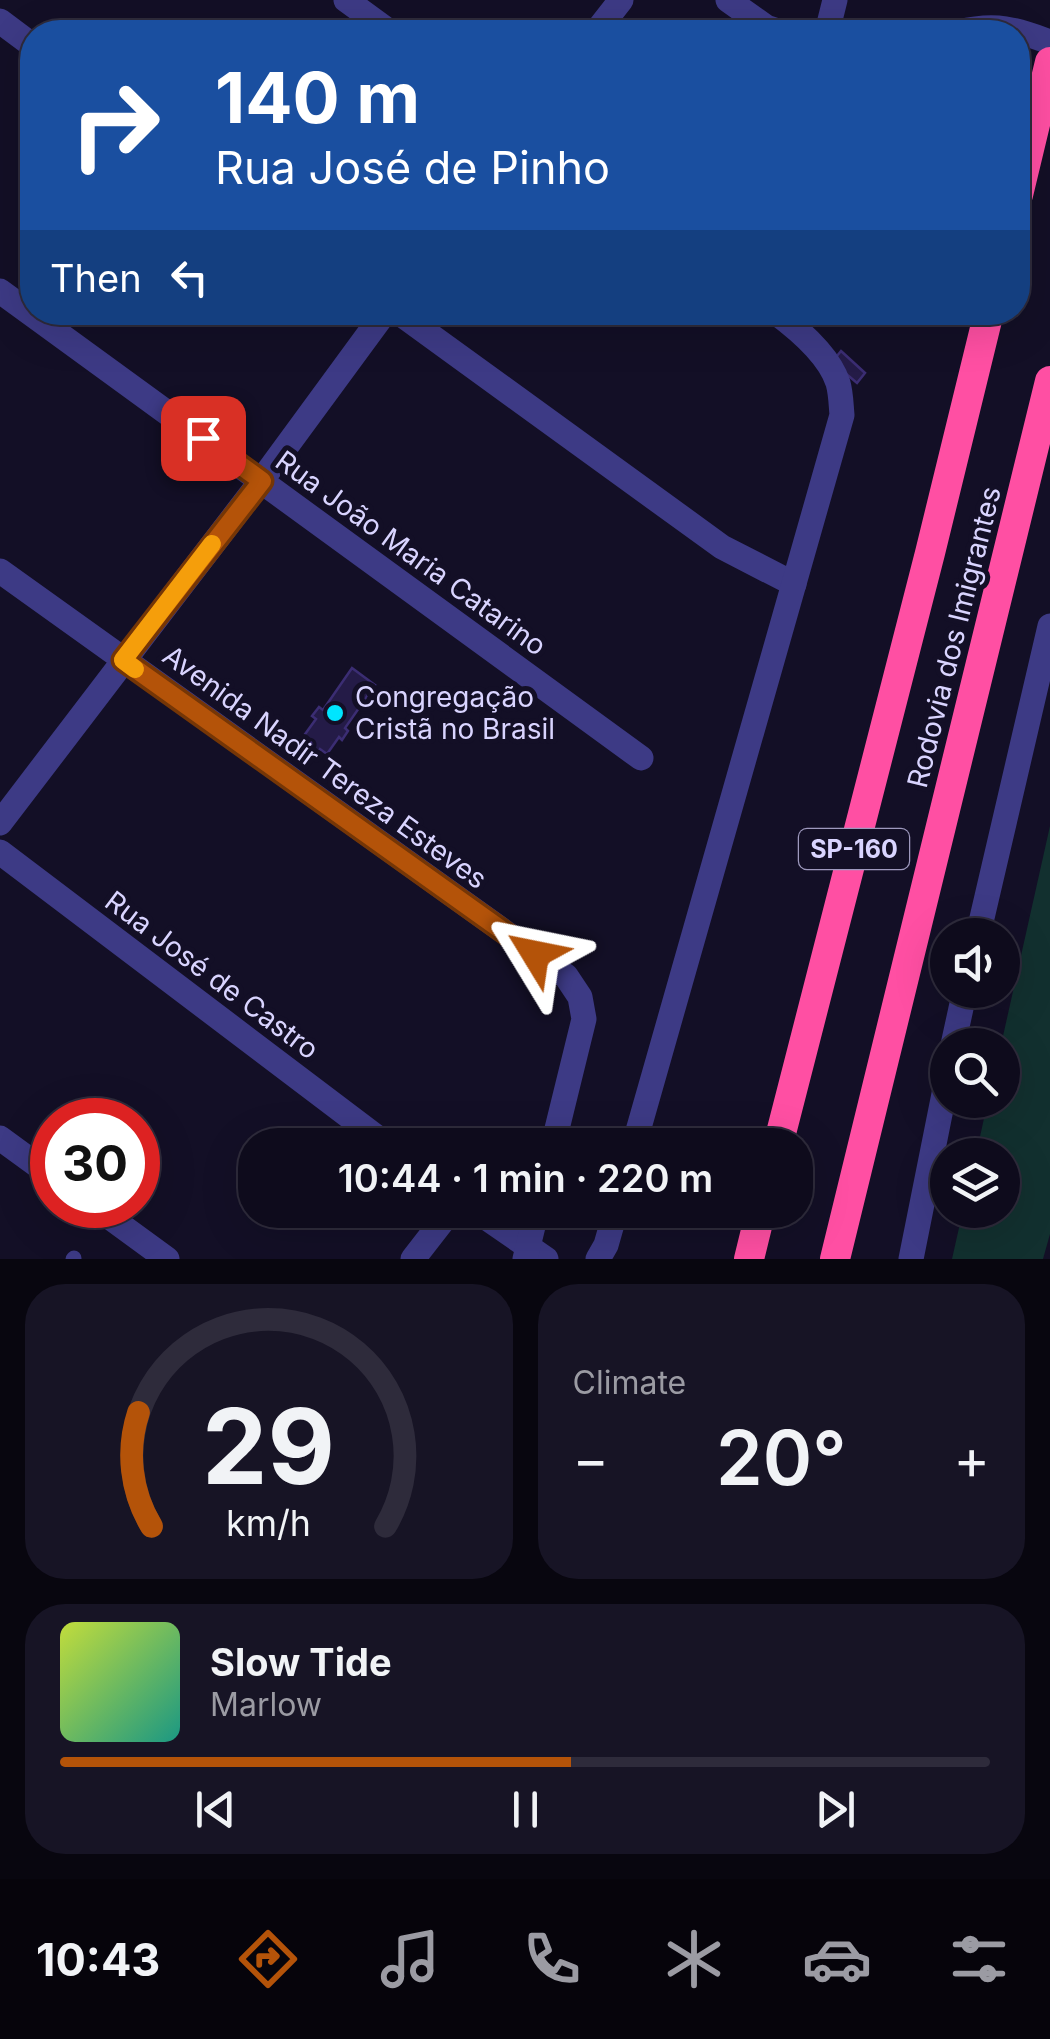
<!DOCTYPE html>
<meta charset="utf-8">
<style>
:root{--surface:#0e0b1c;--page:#171425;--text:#f1f3f6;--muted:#9b9ba3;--line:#2e2b3b;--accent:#b45309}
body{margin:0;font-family:Inter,sans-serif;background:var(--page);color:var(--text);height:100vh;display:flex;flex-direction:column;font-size:38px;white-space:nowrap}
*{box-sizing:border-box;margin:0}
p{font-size:32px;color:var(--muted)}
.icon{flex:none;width:55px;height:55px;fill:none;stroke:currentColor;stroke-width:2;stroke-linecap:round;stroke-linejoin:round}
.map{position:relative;height:1259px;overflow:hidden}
.side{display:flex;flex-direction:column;gap:25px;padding:25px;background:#08060f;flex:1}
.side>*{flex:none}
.guide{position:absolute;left:20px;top:20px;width:1010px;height:305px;border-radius:40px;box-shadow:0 10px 40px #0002,0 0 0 2px var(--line);background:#1a4fa0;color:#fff;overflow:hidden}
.fabs{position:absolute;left:930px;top:918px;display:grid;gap:20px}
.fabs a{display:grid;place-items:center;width:90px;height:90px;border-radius:50%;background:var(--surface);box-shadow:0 10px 40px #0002,0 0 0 2px var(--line);font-size:50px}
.speed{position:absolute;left:30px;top:1098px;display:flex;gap:20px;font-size:50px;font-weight:700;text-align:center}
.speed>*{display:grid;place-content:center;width:130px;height:130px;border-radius:50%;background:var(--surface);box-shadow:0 10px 40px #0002,0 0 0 2px var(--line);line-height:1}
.speed .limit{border:15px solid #d22;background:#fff;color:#111}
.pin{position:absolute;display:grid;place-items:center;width:85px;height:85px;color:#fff;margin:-42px;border-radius:20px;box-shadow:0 5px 15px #0006}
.me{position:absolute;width:110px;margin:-55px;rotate:305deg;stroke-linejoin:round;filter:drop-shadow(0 0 8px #0008)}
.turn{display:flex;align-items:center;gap:35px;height:210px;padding:0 30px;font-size:45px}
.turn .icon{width:130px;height:130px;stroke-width:2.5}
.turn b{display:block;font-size:70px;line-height:85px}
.then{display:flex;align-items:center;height:95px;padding:0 30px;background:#0003;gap:20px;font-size:38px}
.big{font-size:75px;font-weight:600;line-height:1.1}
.side .tile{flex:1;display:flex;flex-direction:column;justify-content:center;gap:15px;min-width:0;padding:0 35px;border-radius:40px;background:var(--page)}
.side .dial{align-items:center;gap:0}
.dial svg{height:260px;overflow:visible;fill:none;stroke:var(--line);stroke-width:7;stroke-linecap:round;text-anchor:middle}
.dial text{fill:var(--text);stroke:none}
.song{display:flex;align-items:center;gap:30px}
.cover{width:120px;height:120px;border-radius:15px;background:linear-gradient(135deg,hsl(70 70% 55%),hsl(170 70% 35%))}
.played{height:10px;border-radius:5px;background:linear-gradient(90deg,var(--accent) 55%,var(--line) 55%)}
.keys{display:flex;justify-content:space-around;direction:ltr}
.heat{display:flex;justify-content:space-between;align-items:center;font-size:55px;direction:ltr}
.side .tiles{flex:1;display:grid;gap:25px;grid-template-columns:1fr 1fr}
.tile:last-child{grid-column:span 2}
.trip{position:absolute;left:238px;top:1128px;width:575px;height:100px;border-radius:40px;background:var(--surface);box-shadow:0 10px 40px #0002,0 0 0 2px var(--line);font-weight:600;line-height:100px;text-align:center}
.dock{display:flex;height:160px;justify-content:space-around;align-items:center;background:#06040b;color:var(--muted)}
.dock .icon{width:70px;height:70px}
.dock .active{color:var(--accent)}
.dock b{font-size:45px;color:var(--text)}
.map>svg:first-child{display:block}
.green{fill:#12302f}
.building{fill:#241b47;stroke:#3b2d73;stroke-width:2.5}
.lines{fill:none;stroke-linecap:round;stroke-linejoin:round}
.lane{stroke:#3d3a85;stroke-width:15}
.street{stroke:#3d3a85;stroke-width:25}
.highway{stroke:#ff4fa3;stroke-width:30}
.route-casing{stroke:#753606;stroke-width:25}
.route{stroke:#b45309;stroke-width:18}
.slow{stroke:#f59e0b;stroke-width:18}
.poi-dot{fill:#00e5ff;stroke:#130f26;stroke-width:4}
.labels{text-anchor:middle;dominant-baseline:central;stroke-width:10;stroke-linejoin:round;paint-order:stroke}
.shield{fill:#130f26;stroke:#9e99be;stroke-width:2.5}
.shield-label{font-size:25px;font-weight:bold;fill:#d9d4ff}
.street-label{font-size:28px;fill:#d9d4ff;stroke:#130f26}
.poi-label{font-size:28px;fill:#d9d4ff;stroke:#130f26;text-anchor:start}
</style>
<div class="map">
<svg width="1050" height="1259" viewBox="0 0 1050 1259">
<rect width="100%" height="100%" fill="#130f26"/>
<path class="green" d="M 1050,826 L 1050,1234 L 1043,1259 L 952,1259 L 963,1210 L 1002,1210 L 1002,1155 L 976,1155 L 988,1100 L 1002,1100 L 1001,1045 Z"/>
<g class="building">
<path d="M 841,351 L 865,373 L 857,383 L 832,362 Z"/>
<path d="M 352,668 L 375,685 L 345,728 L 348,731 L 342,740 L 339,737 L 327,754 L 320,749 L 317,754 L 308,747 L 311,742 L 303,737 L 316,719 L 312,716 L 319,707 L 323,710 Z"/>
</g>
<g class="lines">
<path class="lane" d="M 73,1259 L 74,1258"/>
<g class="street">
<path d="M 346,0 L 390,32"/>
<path d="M 728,0 L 766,27 L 781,32"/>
<path d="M 0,21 L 32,45"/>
<path d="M 596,32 L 621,0"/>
<path d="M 827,32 L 835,0"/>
<path d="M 959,32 C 996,23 1015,29 1050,42"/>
<path d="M 0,291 L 641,758"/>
<path d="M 398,312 L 722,547 L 794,584"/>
<path d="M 0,571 L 566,976 L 580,997 L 584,1019 L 553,1145"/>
<path d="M 0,823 L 261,481 L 385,312"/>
<path d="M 0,852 L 387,1145"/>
<path d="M 978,935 L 1050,626"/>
<path d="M 953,1045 L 965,990"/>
<path d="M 0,1138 L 52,1176"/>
<path d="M 634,1145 L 842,415 C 841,405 841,393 838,383 C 829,355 798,329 775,312"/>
<path d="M 93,1205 L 167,1259"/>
<path d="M 475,1210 L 546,1259"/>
<path d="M 413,1259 L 451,1210"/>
<path d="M 525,1259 L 537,1210"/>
<path d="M 598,1259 L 606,1245 L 616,1210"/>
<path d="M 911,1259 L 948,1074"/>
</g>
<g class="highway">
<path d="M 1018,195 L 1050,62"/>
<path d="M 778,1145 L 930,553 L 989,312"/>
<path d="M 749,1259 L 761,1210"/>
<path d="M 835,1259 L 1050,381"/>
</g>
</g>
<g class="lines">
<g class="route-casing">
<path id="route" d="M 203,438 L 262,481 L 123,660 L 535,954"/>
</g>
<use href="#route" class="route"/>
<path class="slow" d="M 135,669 L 123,660 L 212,544"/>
</g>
<circle class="poi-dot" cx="335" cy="713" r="10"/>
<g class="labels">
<rect class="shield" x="799" y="829" width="110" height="40" rx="8"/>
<g class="shield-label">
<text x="854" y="849">SP-160</text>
</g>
<g class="street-label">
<text transform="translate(411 553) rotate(36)">Rua João Maria Catarino</text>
<text transform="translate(954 637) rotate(-76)">Rodovia dos Imigrantes</text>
<text transform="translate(325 767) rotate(36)">Avenida Nadir Tereza Esteves</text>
<text transform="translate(212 975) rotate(37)">Rua José de Castro</text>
</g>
<g class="poi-label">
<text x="355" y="697">Congregação<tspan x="355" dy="32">Cristã no Brasil</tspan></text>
</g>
</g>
</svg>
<div class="fabs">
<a><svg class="icon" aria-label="sound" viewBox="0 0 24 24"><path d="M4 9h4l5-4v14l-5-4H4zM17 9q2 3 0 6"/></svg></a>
<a><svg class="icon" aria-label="search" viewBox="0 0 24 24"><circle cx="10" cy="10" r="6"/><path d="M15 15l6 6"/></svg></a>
<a><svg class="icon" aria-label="layers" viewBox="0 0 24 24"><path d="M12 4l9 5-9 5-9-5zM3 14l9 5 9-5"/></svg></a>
</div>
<div class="speed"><div class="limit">30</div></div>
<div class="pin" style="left:203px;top:438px;background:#d93025"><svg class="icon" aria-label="arrive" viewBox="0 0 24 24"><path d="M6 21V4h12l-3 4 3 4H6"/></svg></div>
<svg class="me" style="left:535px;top:954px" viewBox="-20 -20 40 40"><path d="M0-17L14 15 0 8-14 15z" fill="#b45309" stroke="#fff" stroke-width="4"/></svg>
<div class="trip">10:44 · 1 min · 220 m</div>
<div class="guide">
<div class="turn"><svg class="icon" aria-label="right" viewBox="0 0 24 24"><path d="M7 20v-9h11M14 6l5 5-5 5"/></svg><div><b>140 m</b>Rua José de Pinho</div></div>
<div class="then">Then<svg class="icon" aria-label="left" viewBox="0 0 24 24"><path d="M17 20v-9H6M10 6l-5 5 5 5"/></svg></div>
</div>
</div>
<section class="side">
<div class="tiles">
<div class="tile dial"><svg viewBox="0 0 100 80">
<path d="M14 69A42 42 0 1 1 86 69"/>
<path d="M14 69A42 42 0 0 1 10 34" stroke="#b45309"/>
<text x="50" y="56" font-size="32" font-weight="700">29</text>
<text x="50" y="72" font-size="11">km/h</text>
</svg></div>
<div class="tile"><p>Climate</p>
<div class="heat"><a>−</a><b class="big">20°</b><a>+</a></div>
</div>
<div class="tile">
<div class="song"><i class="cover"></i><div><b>Slow Tide</b><p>Marlow</p></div></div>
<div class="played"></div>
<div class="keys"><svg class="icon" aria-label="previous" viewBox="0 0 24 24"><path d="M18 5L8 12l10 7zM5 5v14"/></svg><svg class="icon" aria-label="pause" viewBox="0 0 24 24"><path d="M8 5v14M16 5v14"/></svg><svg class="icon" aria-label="next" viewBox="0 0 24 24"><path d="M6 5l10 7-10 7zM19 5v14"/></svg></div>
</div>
</div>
</section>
<nav class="dock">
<b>10:43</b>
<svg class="icon active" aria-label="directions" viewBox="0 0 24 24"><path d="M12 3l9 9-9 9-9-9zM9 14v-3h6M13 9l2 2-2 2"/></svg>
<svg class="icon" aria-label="music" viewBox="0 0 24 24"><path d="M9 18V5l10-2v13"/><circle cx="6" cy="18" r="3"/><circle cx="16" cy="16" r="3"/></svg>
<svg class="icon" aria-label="phone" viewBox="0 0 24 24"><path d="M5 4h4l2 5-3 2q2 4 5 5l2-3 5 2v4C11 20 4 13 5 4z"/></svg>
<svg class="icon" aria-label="climate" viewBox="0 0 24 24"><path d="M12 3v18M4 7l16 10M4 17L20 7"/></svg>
<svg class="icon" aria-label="car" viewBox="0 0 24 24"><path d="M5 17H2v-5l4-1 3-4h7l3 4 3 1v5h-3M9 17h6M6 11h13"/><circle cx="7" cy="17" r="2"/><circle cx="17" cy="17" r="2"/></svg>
<svg class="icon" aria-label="filters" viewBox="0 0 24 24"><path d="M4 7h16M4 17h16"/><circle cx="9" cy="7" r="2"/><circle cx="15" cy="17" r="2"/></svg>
</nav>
